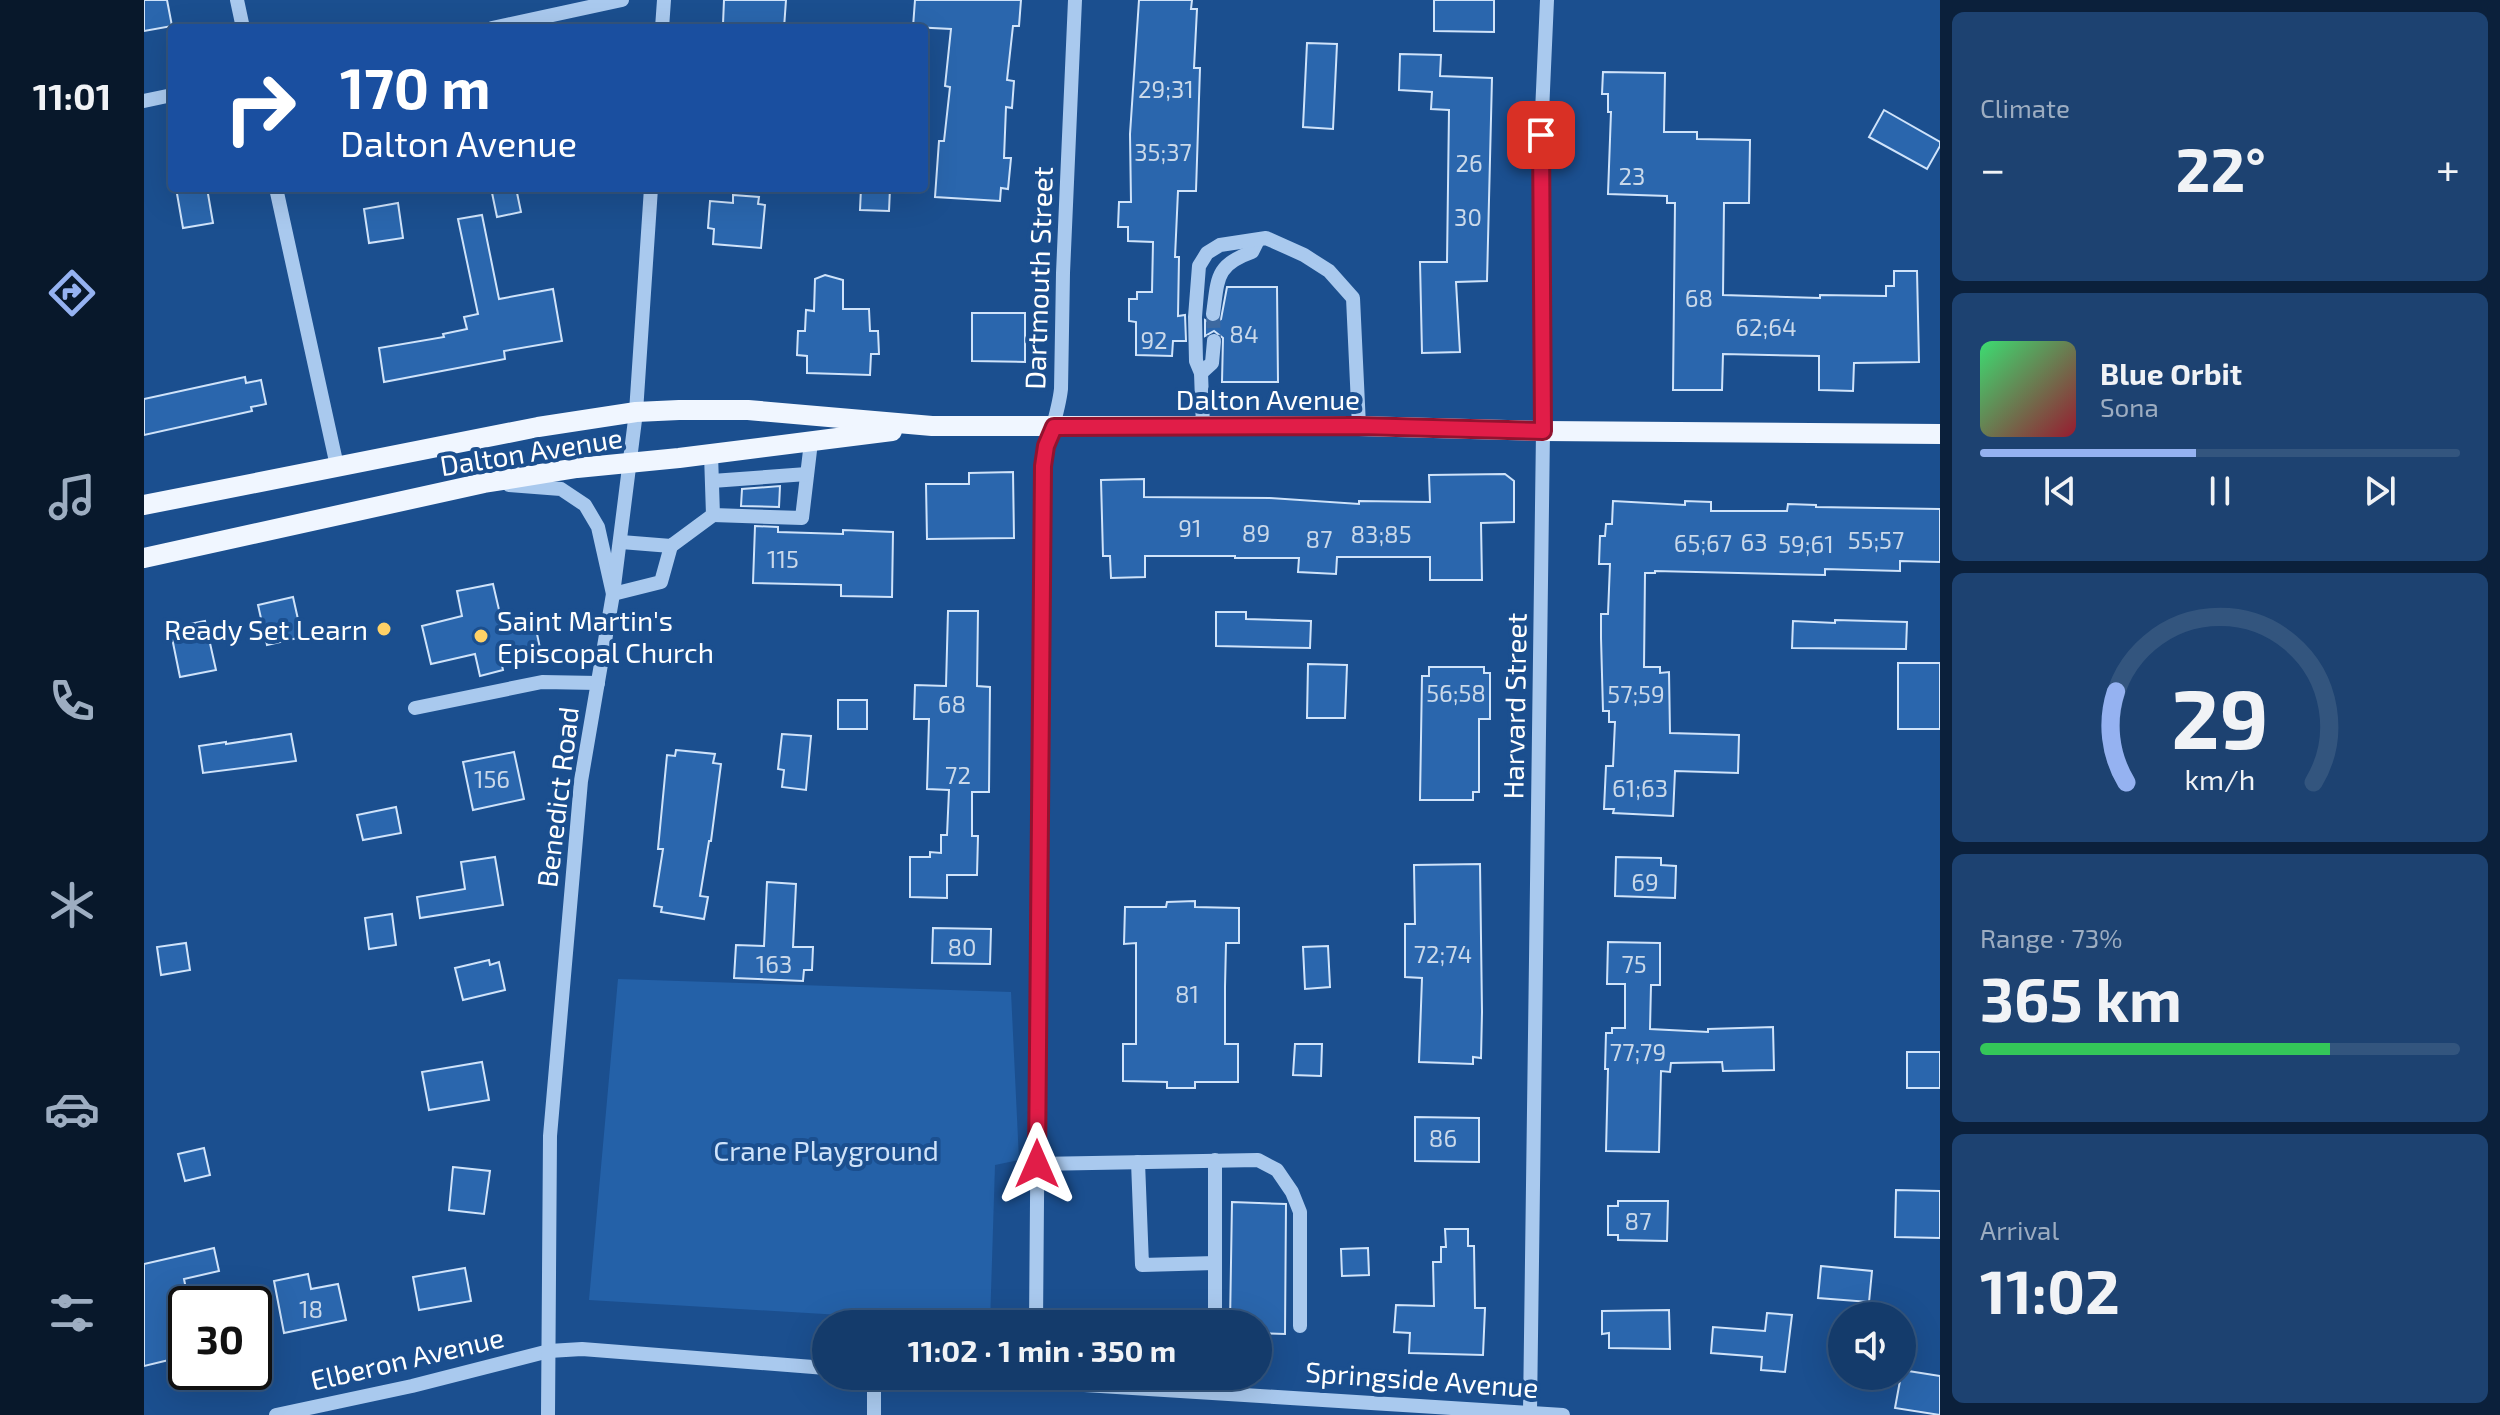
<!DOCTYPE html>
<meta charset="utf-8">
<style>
:root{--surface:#143b6b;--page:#1d4271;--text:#f1f3f6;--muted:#9dadc1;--line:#33557e;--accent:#95b2f1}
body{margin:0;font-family:"Exo 2",sans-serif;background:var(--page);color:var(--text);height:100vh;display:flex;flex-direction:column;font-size:30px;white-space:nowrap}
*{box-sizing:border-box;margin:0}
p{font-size:26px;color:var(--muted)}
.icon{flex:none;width:44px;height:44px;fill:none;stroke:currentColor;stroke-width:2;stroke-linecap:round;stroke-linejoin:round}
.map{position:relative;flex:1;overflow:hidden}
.drawer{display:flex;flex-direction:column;gap:12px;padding:12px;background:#0b203b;width:560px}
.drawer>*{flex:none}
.top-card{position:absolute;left:24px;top:24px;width:760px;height:168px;border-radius:8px;box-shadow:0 8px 32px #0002,0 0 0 2px var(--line);background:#1a4fa0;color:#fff;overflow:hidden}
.buttons{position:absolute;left:1684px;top:1302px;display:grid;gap:16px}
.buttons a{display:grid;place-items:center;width:88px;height:88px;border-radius:50%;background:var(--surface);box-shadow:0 8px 32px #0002,0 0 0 2px var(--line);font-size:40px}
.speed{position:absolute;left:24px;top:1286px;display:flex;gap:16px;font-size:40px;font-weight:700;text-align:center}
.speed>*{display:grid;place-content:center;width:104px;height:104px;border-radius:50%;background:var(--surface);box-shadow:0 8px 32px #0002,0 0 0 2px var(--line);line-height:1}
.speed .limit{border:4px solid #111;border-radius:12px;background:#fff;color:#111}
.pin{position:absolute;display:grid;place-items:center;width:68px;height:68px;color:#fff;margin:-34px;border-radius:16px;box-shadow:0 4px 12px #0006}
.me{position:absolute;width:88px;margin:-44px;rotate:0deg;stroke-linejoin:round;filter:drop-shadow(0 0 6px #0008)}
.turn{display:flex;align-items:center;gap:28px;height:168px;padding:0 40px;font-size:36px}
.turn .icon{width:104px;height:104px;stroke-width:2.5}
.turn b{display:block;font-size:56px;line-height:68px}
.big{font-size:60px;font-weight:700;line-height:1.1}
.drawer .card{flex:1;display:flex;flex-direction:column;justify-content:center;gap:12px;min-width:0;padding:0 28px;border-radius:12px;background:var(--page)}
.drawer .dial{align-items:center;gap:0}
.dial svg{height:208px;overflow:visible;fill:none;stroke:var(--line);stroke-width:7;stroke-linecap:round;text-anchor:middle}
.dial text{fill:var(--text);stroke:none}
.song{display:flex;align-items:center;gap:24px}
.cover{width:96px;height:96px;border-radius:12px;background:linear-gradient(135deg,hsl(140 70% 55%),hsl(350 70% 35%))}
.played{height:8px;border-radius:4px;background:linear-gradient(90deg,var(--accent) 45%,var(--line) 45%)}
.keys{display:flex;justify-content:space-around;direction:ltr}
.heat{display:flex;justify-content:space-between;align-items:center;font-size:44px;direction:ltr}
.charge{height:12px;border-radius:6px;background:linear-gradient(90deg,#34c759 73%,var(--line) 0)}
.trip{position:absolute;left:668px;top:1310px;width:460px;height:80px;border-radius:40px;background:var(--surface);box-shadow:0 8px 32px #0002,0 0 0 2px var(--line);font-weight:700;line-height:80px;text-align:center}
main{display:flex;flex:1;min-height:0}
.tab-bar{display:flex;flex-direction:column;width:144px;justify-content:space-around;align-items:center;background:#08182b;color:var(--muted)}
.tab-bar .icon{width:56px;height:56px}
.tab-bar .current{color:var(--accent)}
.tab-bar b{font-size:36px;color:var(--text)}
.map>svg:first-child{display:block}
.green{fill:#2461a8}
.building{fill:#2a66ad;stroke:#cfe3fa;stroke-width:2}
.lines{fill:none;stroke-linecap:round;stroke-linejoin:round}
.minor-tunnel{stroke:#3d69a0;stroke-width:14;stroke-dasharray:14 7;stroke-linecap:butt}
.minor{stroke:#a9c9ee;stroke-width:14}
.major{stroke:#f0f6ff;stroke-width:20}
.route-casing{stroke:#92132f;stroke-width:20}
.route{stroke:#e11d48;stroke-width:14}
.poi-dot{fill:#ffd166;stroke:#1b4f8f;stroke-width:3}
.labels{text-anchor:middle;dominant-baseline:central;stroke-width:8;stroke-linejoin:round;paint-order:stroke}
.number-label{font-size:24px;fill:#cad9ea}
.street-label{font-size:28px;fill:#fff;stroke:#1b4f8f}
.poi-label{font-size:28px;fill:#fff;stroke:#1b4f8f;text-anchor:start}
.park-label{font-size:28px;fill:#cfe3fa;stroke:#1b4f8f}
</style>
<main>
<nav class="tab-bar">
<b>11:01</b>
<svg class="icon current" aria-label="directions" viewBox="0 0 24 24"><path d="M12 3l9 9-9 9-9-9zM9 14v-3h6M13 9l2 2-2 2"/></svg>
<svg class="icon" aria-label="music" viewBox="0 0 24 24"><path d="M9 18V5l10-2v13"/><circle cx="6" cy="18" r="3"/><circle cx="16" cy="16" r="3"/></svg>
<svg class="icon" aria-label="phone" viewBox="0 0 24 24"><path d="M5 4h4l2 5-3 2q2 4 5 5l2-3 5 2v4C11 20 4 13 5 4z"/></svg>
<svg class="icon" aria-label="climate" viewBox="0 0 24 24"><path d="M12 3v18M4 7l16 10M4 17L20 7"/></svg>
<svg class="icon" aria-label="car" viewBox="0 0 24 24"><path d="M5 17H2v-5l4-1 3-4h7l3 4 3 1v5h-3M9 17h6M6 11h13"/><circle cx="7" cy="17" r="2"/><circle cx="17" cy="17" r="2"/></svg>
<svg class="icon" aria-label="filters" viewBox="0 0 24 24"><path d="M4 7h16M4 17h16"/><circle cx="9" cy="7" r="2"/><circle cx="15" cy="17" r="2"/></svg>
</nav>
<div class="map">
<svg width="1796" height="1415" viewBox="0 0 1796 1415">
<rect width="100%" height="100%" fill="#1b4f8f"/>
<path class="green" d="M 474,979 L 867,992 L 875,1160 L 851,1165 L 846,1324 L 445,1300 Z"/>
<g class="building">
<path d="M 0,0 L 23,0 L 28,26 L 0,31 Z"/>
<path d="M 580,0 L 642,0 L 640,28 L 579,24 Z"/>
<path d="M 771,0 L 877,0 L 875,26 L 869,26 L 863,80 L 870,81 L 868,108 L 862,107 L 860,158 L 867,158 L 864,189 L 857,188 L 856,201 L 791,197 L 795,141 L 800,141 L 806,87 L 801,86 L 807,29 L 769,27 Z"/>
<path d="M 995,0 L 1048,0 L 1047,9 L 1053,9 L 1050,68 L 1056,68 L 1052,191 L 1034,191 L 1031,257 L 1035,257 L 1034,316 L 1041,315 L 1042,341 L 1029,341 L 1028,356 L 992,355 L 992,322 L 985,321 L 985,299 L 993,299 L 993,292 L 1008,292 L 1009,242 L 984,241 L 984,227 L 974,227 L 975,202 L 987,202 L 986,134 Z"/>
<path d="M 1290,0 L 1350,0 L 1350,32 L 1290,31 Z"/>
<path d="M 1163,43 L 1193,44 L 1189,129 L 1159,127 Z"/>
<path d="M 1256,54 L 1297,55 L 1296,76 L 1348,78 L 1343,281 L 1312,282 L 1316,352 L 1278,353 L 1276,262 L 1303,262 L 1305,110 L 1287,109 L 1288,92 L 1255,90 Z"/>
<path d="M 1459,72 L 1521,73 L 1520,132 L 1553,132 L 1553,139 L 1606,140 L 1605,203 L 1580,203 L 1579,295 L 1676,298 L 1676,295 L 1742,296 L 1742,286 L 1750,286 L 1750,271 L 1773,271 L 1775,362 L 1710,363 L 1709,391 L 1675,390 L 1675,356 L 1579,354 L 1578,390 L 1529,390 L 1531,203 L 1523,203 L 1523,196 L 1464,194 L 1467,112 L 1464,112 L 1464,94 L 1458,94 Z"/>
<path d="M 1740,110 L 1796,142 L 1796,146 L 1783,169 L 1725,137 Z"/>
<path d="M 32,188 L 63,188 L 69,223 L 39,228 Z"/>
<path d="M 347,188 L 372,188 L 377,212 L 353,217 Z"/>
<path d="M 717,188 L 746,188 L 745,211 L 716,210 Z"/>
<path d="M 589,195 L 615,197 L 614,204 L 621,205 L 617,248 L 569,244 L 570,229 L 564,228 L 566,201 L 589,203 Z"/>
<path d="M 254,203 L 259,238 L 225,243 L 220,209 Z"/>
<path d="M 338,215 L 355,299 L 409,289 L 418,341 L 360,351 L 361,359 L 240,382 L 235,348 L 300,337 L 299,334 L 323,329 L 320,317 L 334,314 L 314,219 Z"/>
<path d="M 681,275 L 699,280 L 699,309 L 725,309 L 726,331 L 734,331 L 735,354 L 727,354 L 726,375 L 663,373 L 663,356 L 653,355 L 654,331 L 661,331 L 662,310 L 670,311 L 671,279 Z"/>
<path d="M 1083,287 L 1133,287 L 1134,382 L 1078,382 L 1079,338 L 1070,331 L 1061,336 L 1061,320 L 1068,324 L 1077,319 Z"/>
<path d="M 828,313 L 881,313 L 881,362 L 828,361 Z"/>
<path d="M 101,377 L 102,383 L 117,380 L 122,404 L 107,407 L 108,411 L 0,435 L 0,399 Z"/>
<path d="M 869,472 L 870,538 L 783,539 L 782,484 L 825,484 L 825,473 Z"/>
<path d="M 1361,474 L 1370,481 L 1370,522 L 1337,523 L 1338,580 L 1286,580 L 1286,557 L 1193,557 L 1192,574 L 1154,572 L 1155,558 L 1091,558 L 1091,556 L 1001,556 L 1001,577 L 967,578 L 966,556 L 959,556 L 957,480 L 1000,479 L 1000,497 L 1126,498 L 1215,504 L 1215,501 L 1286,502 L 1285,475 Z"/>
<path d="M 636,486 L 635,507 L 597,506 L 598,489 Z"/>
<path d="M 1469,501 L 1541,505 L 1541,501 L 1567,502 L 1567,511 L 1643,511 L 1644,504 L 1672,505 L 1672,507 L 1796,509 L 1796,562 L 1756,561 L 1756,571 L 1681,569 L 1681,575 L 1511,571 L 1511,573 L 1501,573 L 1500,667 L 1516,667 L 1516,673 L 1525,672 L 1526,733 L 1595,735 L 1594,773 L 1531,771 L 1529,816 L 1469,813 L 1470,809 L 1460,809 L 1462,766 L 1469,766 L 1471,722 L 1465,722 L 1465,711 L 1459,711 L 1457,638 L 1457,614 L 1464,614 L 1466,564 L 1455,564 L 1456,536 L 1461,536 L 1462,524 L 1468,524 Z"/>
<path d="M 611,526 L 634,527 L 634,532 L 699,534 L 699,530 L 749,532 L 748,597 L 697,596 L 697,585 L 609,583 Z"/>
<path d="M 349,584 L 359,627 L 390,620 L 396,648 L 356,657 L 359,670 L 336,676 L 331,654 L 287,664 L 278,626 L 318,616 L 313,591 Z"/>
<path d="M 149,597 L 158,637 L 123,645 L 114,605 Z"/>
<path d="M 804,611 L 834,611 L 833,686 L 846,687 L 845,792 L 828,792 L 828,836 L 834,836 L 833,875 L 803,875 L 803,898 L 766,897 L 766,857 L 786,857 L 786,852 L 797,853 L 797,835 L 803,835 L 805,790 L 783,789 L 785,719 L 770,719 L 771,685 L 802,686 Z"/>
<path d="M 1072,612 L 1102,612 L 1102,619 L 1167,621 L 1166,648 L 1072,646 Z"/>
<path d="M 1691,620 L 1763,622 L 1762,649 L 1648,648 L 1649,621 L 1691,623 Z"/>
<path d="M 61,621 L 72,670 L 36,677 L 26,628 Z"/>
<rect x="1754" y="663" width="42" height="66"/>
<path d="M 1164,664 L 1203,665 L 1201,718 L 1163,718 Z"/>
<path d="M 1285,667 L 1340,667 L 1340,673 L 1346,673 L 1346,719 L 1335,719 L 1335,792 L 1329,792 L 1329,800 L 1276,800 L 1278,676 L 1285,676 Z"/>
<rect x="694" y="700" width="29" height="29"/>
<path d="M 147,734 L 152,761 L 59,773 L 55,746 L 82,742 L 82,744 Z"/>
<path d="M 638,734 L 667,736 L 662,790 L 638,787 L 640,770 L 634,769 Z"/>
<path d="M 532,750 L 571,754 L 569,763 L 577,764 L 567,841 L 565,841 L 556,896 L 564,897 L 560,919 L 517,912 L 518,907 L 510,906 L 519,849 L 514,849 L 523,755 L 531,756 Z"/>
<path d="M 370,752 L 380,799 L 329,810 L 319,762 Z"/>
<path d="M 252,807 L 257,833 L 219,840 L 213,815 Z"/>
<path d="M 351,857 L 359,905 L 276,918 L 273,897 L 321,889 L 317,862 Z"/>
<path d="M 1472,857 L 1517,858 L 1517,865 L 1532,866 L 1531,898 L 1471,896 Z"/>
<path d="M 1336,864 L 1338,1012 L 1337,1058 L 1329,1057 L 1329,1064 L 1275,1062 L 1278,978 L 1261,977 L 1261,924 L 1271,924 L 1270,865 Z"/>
<path d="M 623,882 L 652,884 L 649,947 L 669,947 L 668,970 L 660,970 L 659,981 L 590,978 L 592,945 L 620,946 Z"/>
<path d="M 1051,901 L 1051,907 L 1095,908 L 1095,943 L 1082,943 L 1081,987 L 1081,1044 L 1094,1044 L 1094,1082 L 1051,1082 L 1051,1088 L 1023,1088 L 1023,1082 L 979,1081 L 979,1044 L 992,1044 L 992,943 L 980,944 L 981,907 L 1022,907 L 1023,902 Z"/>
<path d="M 248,914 L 252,945 L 225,949 L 221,918 Z"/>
<path d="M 789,928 L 847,929 L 846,964 L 788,963 Z"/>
<path d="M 1464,942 L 1516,943 L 1516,985 L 1507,985 L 1506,1029 L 1564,1032 L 1564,1029 L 1629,1027 L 1630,1070 L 1579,1071 L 1578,1062 L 1527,1063 L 1526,1072 L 1517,1071 L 1515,1152 L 1462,1151 L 1464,1069 L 1461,1069 L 1462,1033 L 1468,1033 L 1468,1028 L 1481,1028 L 1481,984 L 1463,984 Z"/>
<path d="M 42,943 L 46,970 L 17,975 L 13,947 Z"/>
<path d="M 1184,946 L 1186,987 L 1161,989 L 1159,947 Z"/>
<path d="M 345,960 L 346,965 L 355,962 L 361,990 L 319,1000 L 311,968 Z"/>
<path d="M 1151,1044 L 1178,1044 L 1177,1076 L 1149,1075 Z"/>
<rect x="1763" y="1052" width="33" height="36"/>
<path d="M 338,1062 L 345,1100 L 285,1110 L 278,1072 Z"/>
<path d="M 1271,1117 L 1335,1118 L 1335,1162 L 1271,1161 Z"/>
<path d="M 60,1148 L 66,1175 L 41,1181 L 34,1154 Z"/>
<path d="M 309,1167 L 346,1171 L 340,1214 L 305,1210 Z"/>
<path d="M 1752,1190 L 1796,1191 L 1796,1238 L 1751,1237 Z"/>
<path d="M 1474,1201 L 1524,1201 L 1523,1241 L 1474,1240 L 1474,1235 L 1464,1235 L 1464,1206 L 1474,1206 Z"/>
<path d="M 1088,1202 L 1142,1204 L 1141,1334 L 1114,1333 L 1114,1324 L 1086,1324 Z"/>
<path d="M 1301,1229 L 1324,1229 L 1324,1246 L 1330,1246 L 1331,1308 L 1341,1308 L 1339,1355 L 1265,1353 L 1266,1333 L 1250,1332 L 1252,1305 L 1290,1306 L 1289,1262 L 1297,1262 L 1297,1247 L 1302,1247 Z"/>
<path d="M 70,1248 L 75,1271 L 40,1279 L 45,1304 L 42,1304 L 42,1350 L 27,1354 L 29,1359 L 0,1366 L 0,1264 Z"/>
<path d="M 1224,1248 L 1225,1275 L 1198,1276 L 1197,1249 Z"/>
<path d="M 1677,1266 L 1728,1271 L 1725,1302 L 1674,1298 Z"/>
<path d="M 321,1268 L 327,1301 L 275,1310 L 269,1277 Z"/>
<path d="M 164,1274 L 167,1289 L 194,1284 L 202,1320 L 140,1333 L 130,1281 Z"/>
<path d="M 1525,1310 L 1526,1349 L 1465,1348 L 1465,1333 L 1458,1334 L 1458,1311 Z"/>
<path d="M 1623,1313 L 1648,1315 L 1641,1372 L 1617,1370 L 1618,1357 L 1567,1353 L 1569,1327 L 1621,1331 Z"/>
<path d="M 1758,1370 L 1796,1376 L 1796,1415 L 1751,1408 Z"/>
</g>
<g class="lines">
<path class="minor-tunnel" d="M 1069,314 L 1070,341"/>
<g class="minor">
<path d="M 93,0 L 99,28"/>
<path d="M 348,28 L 478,0"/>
<path d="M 518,28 L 520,0"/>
<path d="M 0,101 L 28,95"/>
<path d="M 132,188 L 193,466"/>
<path d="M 1069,314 C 1074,279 1071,265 1108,252 L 1114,240"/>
<path d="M 1057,373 L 1068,363 L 1070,341"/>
<path d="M 1059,427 L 1057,373 L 1052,361 L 1051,317 L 1055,266 L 1063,253 L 1076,245 L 1122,238 L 1160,255 L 1185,271 L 1209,298 L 1215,426"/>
<path d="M 567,454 L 569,515 L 658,518 L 667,442"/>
<path d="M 568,481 L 663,474"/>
<path d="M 365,485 L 417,489 L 441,505 L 454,527 L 469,594 L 517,582 L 527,546"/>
<path d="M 477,542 L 527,546 L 569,515"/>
<path d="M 271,708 L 398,682 L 454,683"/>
<path d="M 994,1162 L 998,1265 L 1071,1263"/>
<path d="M 893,1164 L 1114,1160 L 1133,1170 L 1148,1192 L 1156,1212 L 1156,1326"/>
<path d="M 1071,1319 L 1071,1160"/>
<path d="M 892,1324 L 899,466 C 903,440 914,416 917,389 L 919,273 L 931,0"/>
<path d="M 797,1376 L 1419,1415"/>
<path d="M 1386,1412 L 1399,431 L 1397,135 L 1403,0"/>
<path d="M 132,1415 L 268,1386 L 405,1351 L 438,1349 L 682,1368"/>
<path d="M 404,1415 L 406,1136 L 437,781 L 469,594 L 492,412 L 507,188"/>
<path d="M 730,1415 L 730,1376"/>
</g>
<g class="major">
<path d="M 0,505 L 394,427 L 492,412 L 535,410 L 604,410 L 788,426 L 1215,426 L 1399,431 L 1796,434"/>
<path d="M 0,558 L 340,483 L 433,468 L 535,458 L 748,431"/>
</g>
</g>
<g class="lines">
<g class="route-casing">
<path id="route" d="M 893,1164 L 899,466 L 902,446 L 910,427 L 1215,426 L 1399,431 L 1397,135"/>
</g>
<use href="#route" class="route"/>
</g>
<g class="poi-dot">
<circle cx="240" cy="629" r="8"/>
<circle cx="337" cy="636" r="8"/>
</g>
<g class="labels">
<g class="number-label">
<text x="1022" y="88">29;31</text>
<text x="1019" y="151">35;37</text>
<text x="1325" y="162">26</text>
<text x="1488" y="175">23</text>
<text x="1324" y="216">30</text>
<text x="1555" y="297">68</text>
<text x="1622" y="326">62;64</text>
<text x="1100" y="333">84</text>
<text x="1010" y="339">92</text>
<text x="1046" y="527">91</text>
<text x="1112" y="532">89</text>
<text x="1237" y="533">83;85</text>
<text x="1175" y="538">87</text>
<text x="1732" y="539">55;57</text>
<text x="1610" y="541">63</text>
<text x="1559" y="542">65;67</text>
<text x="1662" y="543">59;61</text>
<text x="639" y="558">115</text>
<text x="1312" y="692">56;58</text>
<text x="1492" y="693">57;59</text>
<text x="808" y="703">68</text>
<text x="814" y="774">72</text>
<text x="348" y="778">156</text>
<text x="1496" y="787">61;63</text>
<text x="1501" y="881">69</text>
<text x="818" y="946">80</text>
<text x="1299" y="953">72;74</text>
<text x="630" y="963">163</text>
<text x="1490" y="963">75</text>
<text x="1043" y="993">81</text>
<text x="1494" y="1051">77;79</text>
<text x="1299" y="1137">86</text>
<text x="1494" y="1220">87</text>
<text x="167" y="1308">18</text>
</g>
<g class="street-label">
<text transform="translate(894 278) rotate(-88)">Dartmouth Street</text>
<text x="1124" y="399">Dalton Avenue</text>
<text transform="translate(387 451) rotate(-9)">Dalton Avenue</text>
<text transform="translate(1370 706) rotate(-89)">Harvard Street</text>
<text transform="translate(413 797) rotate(-83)">Benedict Road</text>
<text transform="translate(263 1358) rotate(-13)">Elberon Avenue</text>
<text transform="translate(1278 1379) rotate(4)">Springside Avenue</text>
</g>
<g class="poi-label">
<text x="353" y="620">Saint Martin's<tspan x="353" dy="32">Episcopal Church</tspan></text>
<text x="224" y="629" text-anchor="end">Ready Set Learn</text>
</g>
<g class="park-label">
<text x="682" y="1150">Crane Playground</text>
</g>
</g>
</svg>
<div class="buttons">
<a><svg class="icon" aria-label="sound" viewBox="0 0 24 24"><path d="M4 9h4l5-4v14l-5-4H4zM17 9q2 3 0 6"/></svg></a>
</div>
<div class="speed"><div class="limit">30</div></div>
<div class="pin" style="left:1397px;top:135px;background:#d93025"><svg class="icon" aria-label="arrive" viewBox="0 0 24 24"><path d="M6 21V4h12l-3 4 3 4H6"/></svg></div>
<svg class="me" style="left:893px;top:1164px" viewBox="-20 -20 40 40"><path d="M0-17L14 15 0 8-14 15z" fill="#e11d48" stroke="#fff" stroke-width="4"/></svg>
<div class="trip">11:02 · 1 min · 350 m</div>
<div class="top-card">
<div class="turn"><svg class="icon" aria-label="right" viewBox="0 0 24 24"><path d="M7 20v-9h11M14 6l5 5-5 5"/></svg><div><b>170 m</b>Dalton Avenue</div></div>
</div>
</div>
<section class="drawer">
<div class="card"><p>Climate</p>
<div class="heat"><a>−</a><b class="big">22°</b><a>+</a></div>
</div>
<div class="card">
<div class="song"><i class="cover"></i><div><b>Blue Orbit</b><p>Sona</p></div></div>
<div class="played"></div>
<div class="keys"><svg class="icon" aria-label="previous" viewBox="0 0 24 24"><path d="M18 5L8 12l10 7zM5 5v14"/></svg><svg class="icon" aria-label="pause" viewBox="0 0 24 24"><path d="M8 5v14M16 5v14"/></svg><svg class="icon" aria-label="next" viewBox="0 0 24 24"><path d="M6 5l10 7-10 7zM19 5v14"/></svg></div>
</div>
<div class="card dial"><svg viewBox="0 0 100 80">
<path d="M14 69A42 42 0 1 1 86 69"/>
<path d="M14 69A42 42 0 0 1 10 34" stroke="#95b2f1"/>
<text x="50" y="56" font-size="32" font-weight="700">29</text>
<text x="50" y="72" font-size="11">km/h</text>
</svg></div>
<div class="card"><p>Range · 73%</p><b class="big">365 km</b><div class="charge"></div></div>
<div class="card"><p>Arrival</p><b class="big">11:02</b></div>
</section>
</main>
